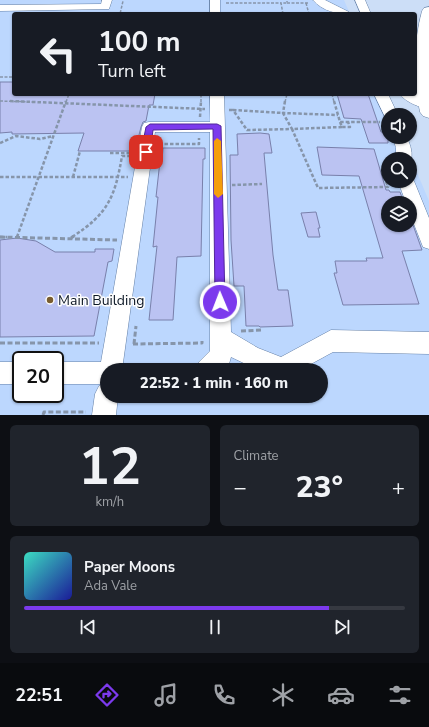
<!DOCTYPE html>
<meta charset="utf-8">
<style>
:root{--surface:#171b24;--page:#20242c;--text:#f1f3f6;--muted:#9ea1a6;--line:#363941;--accent:#7c3aed}
body{margin:0;font-family:"Nunito Sans",sans-serif;background:var(--page);color:var(--text);height:100vh;display:flex;flex-direction:column;font-size:15px;white-space:nowrap}
*{box-sizing:border-box;margin:0}
p{font-size:13px;color:var(--muted)}
.icon{flex:none;width:22px;height:22px;fill:none;stroke:currentColor;stroke-width:2;stroke-linecap:round;stroke-linejoin:round}
.map{position:relative;height:415px;overflow:hidden}
.sheet{display:flex;flex-direction:column;gap:10px;padding:10px;background:#0d0f14;flex:1}
.sheet>*{flex:none}
.top-card{position:absolute;left:12px;top:12px;width:405px;height:84px;border-radius:4px;box-shadow:0 1px 3px #0004;background:#171b24;color:var(--text);overflow:hidden}
.tools{position:absolute;left:381px;top:108px;display:grid;gap:8px}
.tools a{display:grid;place-items:center;width:36px;height:36px;border-radius:50%;background:var(--surface);box-shadow:0 1px 3px #0004;font-size:20px}
.speed{position:absolute;left:12px;top:351px;display:flex;gap:8px;font-size:20px;font-weight:700;text-align:center}
.speed>*{display:grid;place-content:center;width:52px;height:52px;border-radius:50%;background:var(--surface);box-shadow:0 1px 3px #0004;line-height:1}
.speed .limit{border:2px solid #111;border-radius:6px;background:#fff;color:#111}
.pin{position:absolute;display:grid;place-items:center;width:34px;height:34px;color:#fff;margin:-17px;border-radius:8px;box-shadow:0 2px 6px #0006}
.me{position:absolute;width:44px;margin:-22px;rotate:359deg;stroke-linejoin:round;filter:drop-shadow(0 0 3px #0008)}
.turn{display:flex;align-items:center;gap:14px;height:84px;padding:0 20px;font-size:18px}
.turn .icon{width:52px;height:52px;stroke-width:2.5}
.turn b{display:block;font-size:28px;line-height:34px}
.big{font-size:30px;font-weight:800;line-height:1.1}
.sheet .widget{flex:1;display:flex;flex-direction:column;justify-content:center;gap:6px;min-width:0;padding:0 14px;border-radius:6px;background:var(--page)}
.sheet .dial{align-items:center;gap:0}
.dial b{font-size:52px;line-height:1}
.song{display:flex;align-items:center;gap:12px}
.cover{width:48px;height:48px;border-radius:6px;background:linear-gradient(135deg,hsl(170 70% 55%),hsl(240 70% 35%))}
.played{height:4px;border-radius:2px;background:linear-gradient(90deg,var(--accent) 80%,var(--line) 80%)}
.keys{display:flex;justify-content:space-around;direction:ltr}
.heat{display:flex;justify-content:space-between;align-items:center;font-size:22px;direction:ltr}
.sheet .tiles{flex:1;display:grid;gap:10px;grid-template-columns:1fr 1fr}
.widget:last-child{grid-column:span 2}
.trip{position:absolute;left:100px;top:363px;width:228px;height:40px;border-radius:20px;background:var(--surface);box-shadow:0 1px 3px #0004;font-weight:800;line-height:40px;text-align:center}
.menu{display:flex;height:64px;justify-content:space-around;align-items:center;background:#090b0e;color:var(--muted)}
.menu .icon{width:28px;height:28px}
.menu .active{color:var(--accent)}
.menu b{font-size:18px;color:var(--text)}
.map>svg:first-child{display:block}
.built{fill:#bcd7fe;fill-rule:evenodd}
.building{fill:#bbc3f2;stroke:#7980ab}
.lines{fill:none;stroke-linecap:round;stroke-linejoin:round}
.minor-casing{stroke:#6580a6;stroke-width:1}
.major-casing{stroke:#6580a6;stroke-width:1}
.path-far2{stroke:#8695aa;stroke-width:1.5;stroke-dasharray:3 1.5;stroke-linecap:butt}
.path-far1{stroke:#8695aa;stroke-width:2.5;stroke-dasharray:3.5 2;stroke-linecap:butt}
.path{stroke:#8695aa;stroke-width:3;stroke-dasharray:5 2.5;stroke-linecap:butt}
.minor{fill:#fff;fill-rule:evenodd}
.major{fill:#fff;fill-rule:evenodd}
.route{fill:#7c3aed;stroke:#51269a}
.slow{fill:#f59e0b}
.poi-dot{fill:#795d30;stroke:#fdfdfd;stroke-width:1.5}
.labels{text-anchor:middle;dominant-baseline:central;stroke-width:3;stroke-linejoin:round;paint-order:stroke}
.poi-label{font-size:14px;fill:#0d1826;stroke:#fdfdfd;text-anchor:start}
</style>
<div class="map">
<svg width="429" height="415" viewBox="0 0 429 415">
<rect width="100%" height="100%" fill="#ccdef7"/>
<path class="built" d="M 0,0 L 344,0 L 350,14 L 14,14 L 14,94 L 384,94 L 388,115 L 388,137 L 402,137 L 429,201 L 429,415 L 0,415 ZM 388,159 L 410,159 L 410,181 L 388,181 ZM 388,203 L 410,203 L 410,225 L 388,225 ZM 21,360 L 55,360 L 55,394 L 21,394 ZM 107,370 L 321,370 L 321,396 L 107,396 Z"/>
<g class="building">
<path d="M 0,82 L 14,82 L 14,94 L 155,94 L 153,105 L 149,105 L 146,121 L 143,122 L 141,127 L 135,151 L 78,151 L 84,133 L 12,134 L 12,132 L 0,133 Z"/>
<path d="M 337,94 L 368,94 L 381,132 L 388,132 L 388,143 L 369,143 L 361,119 L 344,118 Z"/>
<path d="M 260,133 L 269,134 L 272,153 L 264,153 L 273,255 L 278,290 L 288,290 L 293,326 L 260,327 L 259,326 L 246,326 L 244,286 L 234,286 L 231,240 L 230,155 L 238,155 L 237,134 Z"/>
<path d="M 317,147 L 374,149 L 386,190 L 389,190 L 390,192 L 400,192 L 404,203 L 388,203 L 388,225 L 413,225 L 422,250 L 402,251 L 419,304 L 343,305 L 334,273 L 337,273 L 335,261 L 367,261 L 366,258 L 383,258 L 359,176 L 322,175 Z"/>
<path d="M 163,148 L 205,148 L 205,159 L 203,159 L 201,256 L 177,257 L 173,320 L 149,320 L 157,246 L 153,247 L 158,197 L 156,197 L 160,161 L 162,161 Z"/>
<path d="M 316,212 L 320,228 L 318,228 L 320,237 L 308,237 L 301,213 Z"/>
<path d="M 17,238 L 36,241 L 55,252 L 95,252 L 95,249 L 114,249 L 112,261 L 108,262 L 94,336 L 0,337 L 0,240 Z"/>
</g>
<g class="lines">
<g class="minor-casing">
<g id="minor">
<path d="M 102,0 L 112,0 L 109,9 L 0,11 L 0,5 L 101,4 Z"/>
<rect x="210" y="0" width="10" height="14"/>
<path d="M 313,0 L 325,0 L 349,12 L 350,14 C 337,14 322,11 313,0 Z"/>
<path d="M 355,0 L 365,0 L 371,14 L 361,14 Z"/>
<path d="M 415,92 L 429,99 L 429,108 C 421,109 404,101 400,94 L 415,94 Z"/>
<path d="M 210,94 L 224,94 L 231,332 L 258,348 L 281,357 L 331,330 L 429,332 L 429,354 L 333,352 L 300,370 L 258,370 L 231,357 L 229,364 L 223,370 L 196,370 L 199,362 L 210,351 L 210,132 L 155,132 L 122,370 L 107,370 L 107,396 L 118,396 L 116,415 L 92,415 L 95,394 L 99,386 L 103,384 L 55,384 L 55,362 L 101,362 L 142,127 L 144,123 L 149,122 L 210,122 Z"/>
<path d="M 374,94 L 388,94 L 398,115 L 388,115 L 388,119 L 386,119 Z"/>
<path d="M 393,137 L 407,137 C 410,145 414,154 410,162 L 410,159 L 396,159 L 396,148 Z"/>
<path d="M 410,176 L 414,181 L 429,218 L 429,249 L 423,247 L 410,214 L 410,203 L 406,203 L 398,181 L 410,181 Z"/>
<rect x="0" y="362" width="21" height="22"/>
</g>
</g>
<g class="major-casing">
<path id="major" d="M 429,7 L 429,118 L 423,116 L 420,112 C 413,78 413,44 422,11 L 424,8 Z"/>
</g>
<g class="path-far2">
<path d="M 226,3 L 281,3"/>
<path d="M 287,3 L 309,3"/>
<path d="M 306,3 L 309,14"/>
<path d="M 112,14 L 120,14 L 123,1"/>
<path d="M 120,14 L 131,14"/>
<path d="M 283,14 L 281,3 L 287,3 L 287,1"/>
<path d="M 0,77 L 14,77"/>
<path d="M 332,94 L 334,102"/>
<path d="M 0,101 L 35,102"/>
<path d="M 66,102 L 69,94"/>
<path d="M 201,102 L 201,94"/>
<path d="M 285,102 L 287,94"/>
</g>
<g class="path-far1">
<path d="M 10,101 L 205,109"/>
<path d="M 285,101 L 283,113 L 338,115"/>
<path d="M 334,101 L 340,122 L 380,122"/>
<path d="M 229,110 L 233,110"/>
<path d="M 233,110 L 283,113 L 292,129 L 247,130 Z"/>
<path d="M 200,117 L 201,101"/>
<path d="M 340,122 L 342,127 L 350,127 L 348,122"/>
<path d="M 342,127 L 292,129 L 318,188 L 388,187 L 386,181 L 388,181"/>
<path d="M 0,143 L 16,136 L 40,139 L 53,136"/>
<path d="M 159,144 L 199,144 L 199,138"/>
<path d="M 110,153 L 133,153"/>
<path d="M 0,177 L 128,177"/>
<path d="M 73,177 L 80,151"/>
<path d="M 232,185 L 262,184"/>
<path d="M 0,237 L 7,237"/>
<path d="M 17,237 L 66,101"/>
<path d="M 72,237 C 108,214 115,197 122,156 L 131,156"/>
</g>
<g class="path">
<path d="M 0,237 L 117,240"/>
<path d="M 17,238 L 18,236"/>
<path d="M 71,238 L 74,236"/>
<path d="M 241,331 L 262,330"/>
<path d="M 0,343 L 99,343"/>
<path d="M 133,344 L 202,343 L 202,341"/>
<path d="M 134,344 L 136,326"/>
<path d="M 43,415 L 44,412 L 86,412"/>
</g>
<use href="#minor" class="minor"/>
<use href="#major" class="major"/>
</g>
<path class="route" d="M 150,124 L 217,124 L 221,126 L 225,302 L 224,306 L 220,307 L 216,306 L 215,302 L 213,129 L 153,130 L 150,152 L 146,155 L 141,152 L 146,127 Z"/>
<path class="slow" d="M 217,138 L 221,141 L 223,194 L 218,198 L 214,194 L 214,141 Z"/>
<circle class="poi-dot" cx="50" cy="300" r="4"/>
<g class="labels">
<g class="poi-label">
<text x="58" y="300">Main Building</text>
</g>
</g>
</svg>
<div class="tools">
<a><svg class="icon" aria-label="sound" viewBox="0 0 24 24"><path d="M4 9h4l5-4v14l-5-4H4zM17 9q2 3 0 6"/></svg></a>
<a><svg class="icon" aria-label="search" viewBox="0 0 24 24"><circle cx="10" cy="10" r="6"/><path d="M15 15l6 6"/></svg></a>
<a><svg class="icon" aria-label="layers" viewBox="0 0 24 24"><path d="M12 4l9 5-9 5-9-5zM3 14l9 5 9-5"/></svg></a>
</div>
<div class="speed"><div class="limit">20</div></div>
<div class="pin" style="left:146px;top:152px;background:#d93025"><svg class="icon" aria-label="arrive" viewBox="0 0 24 24"><path d="M6 21V4h12l-3 4 3 4H6"/></svg></div>
<svg class="me" style="left:220px;top:302px" viewBox="-20 -20 40 40"><circle r="17" fill="#7c3aed" stroke="#fff" stroke-width="3"/><path d="M0-11L8 9 0 5-8 9z" fill="#fff"/></svg>
<div class="trip">22:52 · 1 min · 160 m</div>
<div class="top-card">
<div class="turn"><svg class="icon" aria-label="left" viewBox="0 0 24 24"><path d="M17 20v-9H6M10 6l-5 5 5 5"/></svg><div><b>100 m</b>Turn left</div></div>
</div>
</div>
<section class="sheet">
<div class="tiles">
<div class="widget dial"><b>12</b><p>km/h</p></div>
<div class="widget"><p>Climate</p>
<div class="heat"><a>−</a><b class="big">23°</b><a>+</a></div>
</div>
<div class="widget">
<div class="song"><i class="cover"></i><div><b>Paper Moons</b><p>Ada Vale</p></div></div>
<div class="played"></div>
<div class="keys"><svg class="icon" aria-label="previous" viewBox="0 0 24 24"><path d="M18 5L8 12l10 7zM5 5v14"/></svg><svg class="icon" aria-label="pause" viewBox="0 0 24 24"><path d="M8 5v14M16 5v14"/></svg><svg class="icon" aria-label="next" viewBox="0 0 24 24"><path d="M6 5l10 7-10 7zM19 5v14"/></svg></div>
</div>
</div>
</section>
<nav class="menu">
<b>22:51</b>
<svg class="icon active" aria-label="directions" viewBox="0 0 24 24"><path d="M12 3l9 9-9 9-9-9zM9 14v-3h6M13 9l2 2-2 2"/></svg>
<svg class="icon" aria-label="music" viewBox="0 0 24 24"><path d="M9 18V5l10-2v13"/><circle cx="6" cy="18" r="3"/><circle cx="16" cy="16" r="3"/></svg>
<svg class="icon" aria-label="phone" viewBox="0 0 24 24"><path d="M5 4h4l2 5-3 2q2 4 5 5l2-3 5 2v4C11 20 4 13 5 4z"/></svg>
<svg class="icon" aria-label="climate" viewBox="0 0 24 24"><path d="M12 3v18M4 7l16 10M4 17L20 7"/></svg>
<svg class="icon" aria-label="car" viewBox="0 0 24 24"><path d="M5 17H2v-5l4-1 3-4h7l3 4 3 1v5h-3M9 17h6M6 11h13"/><circle cx="7" cy="17" r="2"/><circle cx="17" cy="17" r="2"/></svg>
<svg class="icon" aria-label="filters" viewBox="0 0 24 24"><path d="M4 7h16M4 17h16"/><circle cx="9" cy="7" r="2"/><circle cx="15" cy="17" r="2"/></svg>
</nav>
